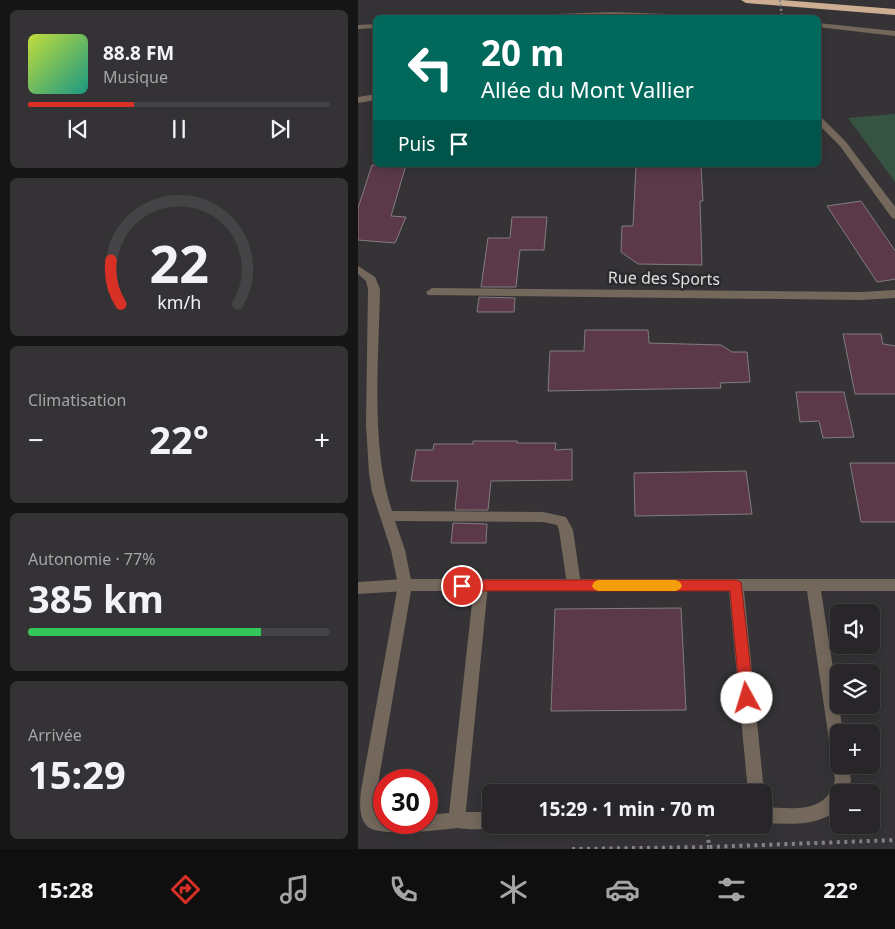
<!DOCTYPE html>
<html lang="fr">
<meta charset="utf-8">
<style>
:root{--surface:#282628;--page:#343234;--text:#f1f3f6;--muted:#a5a5a8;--line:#444345;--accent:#d93025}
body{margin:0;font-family:"Noto Sans",sans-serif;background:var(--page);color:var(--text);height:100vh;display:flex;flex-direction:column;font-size:19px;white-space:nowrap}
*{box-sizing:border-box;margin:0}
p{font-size:16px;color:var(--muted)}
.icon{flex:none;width:28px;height:28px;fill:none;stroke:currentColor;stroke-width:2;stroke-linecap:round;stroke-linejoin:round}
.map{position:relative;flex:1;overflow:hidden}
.drawer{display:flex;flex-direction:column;gap:10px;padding:10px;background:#161516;width:358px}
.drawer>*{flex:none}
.top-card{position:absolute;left:15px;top:15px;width:448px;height:152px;border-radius:8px;box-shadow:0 2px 12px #0003,0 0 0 1px var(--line);background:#00695c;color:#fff;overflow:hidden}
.fabs{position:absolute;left:472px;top:604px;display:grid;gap:10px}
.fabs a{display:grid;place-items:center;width:50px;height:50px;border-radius:8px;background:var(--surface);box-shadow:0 2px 12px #0003,0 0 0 1px var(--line);font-size:25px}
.speed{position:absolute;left:15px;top:769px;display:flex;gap:10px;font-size:25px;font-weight:700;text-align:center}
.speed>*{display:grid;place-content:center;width:65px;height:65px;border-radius:50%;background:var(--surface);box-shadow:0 2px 12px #0003,0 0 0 1px var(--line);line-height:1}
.speed .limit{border:8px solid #d22;background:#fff;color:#111}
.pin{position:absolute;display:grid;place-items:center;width:42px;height:42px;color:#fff;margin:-21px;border:2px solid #fff;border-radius:50%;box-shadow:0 1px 5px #0007}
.me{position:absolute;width:55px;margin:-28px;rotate:354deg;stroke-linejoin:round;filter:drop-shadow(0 0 4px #0008)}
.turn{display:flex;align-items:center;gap:18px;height:105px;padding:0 25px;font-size:22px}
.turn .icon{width:65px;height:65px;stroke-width:2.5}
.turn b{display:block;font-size:35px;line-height:42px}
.then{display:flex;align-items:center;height:48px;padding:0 25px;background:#0003;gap:10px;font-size:19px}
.big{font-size:38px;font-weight:700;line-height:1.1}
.drawer .tile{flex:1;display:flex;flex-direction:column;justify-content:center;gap:8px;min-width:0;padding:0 18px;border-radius:8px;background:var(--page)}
.drawer .dial{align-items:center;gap:0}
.dial svg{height:130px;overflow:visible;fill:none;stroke:var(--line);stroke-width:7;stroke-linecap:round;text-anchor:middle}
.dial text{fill:var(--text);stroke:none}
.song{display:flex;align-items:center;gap:15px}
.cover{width:60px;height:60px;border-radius:8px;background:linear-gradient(135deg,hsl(70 70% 55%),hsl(170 70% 35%))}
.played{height:5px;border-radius:2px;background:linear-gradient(90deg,var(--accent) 35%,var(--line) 35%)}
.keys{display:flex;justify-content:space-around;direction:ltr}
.heat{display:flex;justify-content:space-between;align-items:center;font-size:28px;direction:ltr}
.charge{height:8px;border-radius:4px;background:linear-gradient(90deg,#34c759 77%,var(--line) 0)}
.trip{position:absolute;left:124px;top:784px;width:290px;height:50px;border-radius:8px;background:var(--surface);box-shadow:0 2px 12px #0003,0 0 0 1px var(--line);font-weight:700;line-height:50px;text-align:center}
.tab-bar{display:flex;height:80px;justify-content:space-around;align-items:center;background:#100f10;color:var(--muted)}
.tab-bar .icon{width:35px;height:35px}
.tab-bar .on{color:var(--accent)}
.tab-bar b{font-size:22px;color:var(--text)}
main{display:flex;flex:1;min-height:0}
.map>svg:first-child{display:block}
.green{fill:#375443}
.building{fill:#5b3949;stroke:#817d7e}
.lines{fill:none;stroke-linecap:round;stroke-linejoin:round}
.path{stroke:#858386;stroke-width:4;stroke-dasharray:3 4.5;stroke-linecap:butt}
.lane{fill:#74685c;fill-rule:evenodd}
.street{fill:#74685c;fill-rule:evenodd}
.highway{fill:#cdae92;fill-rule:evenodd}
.path-bridge{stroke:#858386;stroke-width:2.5;stroke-dasharray:2 2.5;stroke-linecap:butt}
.route{fill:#d93025;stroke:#8d1f18}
.slow{fill:#f59e0b}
.labels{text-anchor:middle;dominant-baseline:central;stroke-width:5;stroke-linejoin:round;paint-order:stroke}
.street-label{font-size:16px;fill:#e1e0e2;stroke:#2b292c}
</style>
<main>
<section class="drawer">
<div class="tile">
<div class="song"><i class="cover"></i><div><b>88.8 FM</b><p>Musique</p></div></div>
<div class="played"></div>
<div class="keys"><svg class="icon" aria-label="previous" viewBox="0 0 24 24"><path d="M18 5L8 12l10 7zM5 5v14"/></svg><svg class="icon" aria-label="pause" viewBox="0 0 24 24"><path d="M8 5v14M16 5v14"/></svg><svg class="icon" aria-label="next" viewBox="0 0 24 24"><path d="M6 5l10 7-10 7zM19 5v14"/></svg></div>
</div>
<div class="tile dial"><svg viewBox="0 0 100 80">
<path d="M14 69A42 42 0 1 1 86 69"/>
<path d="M14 69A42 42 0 0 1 8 42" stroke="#d93025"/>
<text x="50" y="56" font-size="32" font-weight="700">22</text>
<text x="50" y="72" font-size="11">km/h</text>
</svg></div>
<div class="tile"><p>Climatisation</p>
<div class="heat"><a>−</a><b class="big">22°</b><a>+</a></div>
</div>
<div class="tile"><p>Autonomie · 77%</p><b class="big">385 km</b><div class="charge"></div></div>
<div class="tile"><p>Arrivée</p><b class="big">15:29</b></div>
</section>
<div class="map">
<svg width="538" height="849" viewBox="0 0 538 849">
<rect width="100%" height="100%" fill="#353336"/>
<path class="green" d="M 537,114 L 538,114 L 537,182 L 490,118 Z"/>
<g class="building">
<path d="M 14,165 L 48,165 L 33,216 L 48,217 L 37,243 L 0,240 L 0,208 Z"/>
<path d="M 278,165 L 343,165 L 345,201 L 342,201 L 344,265 L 280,264 L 263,252 L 264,226 L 275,226 Z"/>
<path d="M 503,201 L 538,252 L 538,279 L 519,282 L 469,206 Z"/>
<path d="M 154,217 L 189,217 L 186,250 L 162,250 L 158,287 L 123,287 L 130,238 L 152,238 Z"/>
<path d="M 121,297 L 157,298 L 156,312 L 119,312 Z"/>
<path d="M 227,330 L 290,330 L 291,343 L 363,345 L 374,352 L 389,352 L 392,382 L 362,383 L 363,388 L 190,391 L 192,351 L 226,351 Z"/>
<path d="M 485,334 L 523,334 L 525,344 L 538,346 L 538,394 L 497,394 Z"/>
<path d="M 438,392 L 486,392 L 496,437 L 465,438 L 461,421 L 442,422 Z"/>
<path d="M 115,441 L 159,441 L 159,443 L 198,443 L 197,450 L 214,449 L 214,480 L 133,481 L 130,510 L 97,510 L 100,481 L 53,481 L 58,450 L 75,450 L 76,444 L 115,444 Z"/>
<path d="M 492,463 L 538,463 L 538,522 L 503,522 Z"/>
<path d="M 388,471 L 394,514 L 277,516 L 276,473 Z"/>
<path d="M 95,523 L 129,524 L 128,543 L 93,543 Z"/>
<path d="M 323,608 L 328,710 L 193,711 L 197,609 Z"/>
</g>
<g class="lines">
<g class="path">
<path d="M 349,825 L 351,847 L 538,840"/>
<path d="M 214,849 L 351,847"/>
</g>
<g class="lane">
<path d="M 0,266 L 17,277 L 22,289 C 21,359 12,445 34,511 L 185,512 L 208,517 L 215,530 L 223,585 L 221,589 L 216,591 L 211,589 L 209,585 L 201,530 L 199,525 L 185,522 L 37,521 L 47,550 L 54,585 L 19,790 L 18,809 L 21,813 L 26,814 L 26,822 L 69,822 L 69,815 L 91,813 L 116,585 L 118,581 L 123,579 L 128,581 L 130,585 L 107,820 L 105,826 L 99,828 C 83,830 22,837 10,827 C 0,818 2,802 3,790 L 40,585 L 33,550 L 14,492 L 11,473 L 8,425 L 10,289 L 8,281 L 0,274 Z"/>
<path d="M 74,288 L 502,292 L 538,290 L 538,298 L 502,300 L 70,295 L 68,292 Z"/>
</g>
<g class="street">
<path d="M 254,12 L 368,16 L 372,18 L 137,18 L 141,16 Z"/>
<path d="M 460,23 L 538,31 L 538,36 L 460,27 Z"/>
<path d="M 18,24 L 18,28 L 0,29 L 0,25 Z"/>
<path d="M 18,94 L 18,100 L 0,103 L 0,97 Z"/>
<path d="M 460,116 L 463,117 L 488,142 L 538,208 L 538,219 L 534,218 L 482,146 L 460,124 Z"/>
<path d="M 47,579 L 538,579 L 538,591 L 463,591 L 485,732 L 481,732 L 481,765 L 490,765 L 493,780 L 490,792 L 481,792 L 481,809 C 459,827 432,824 405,823 L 405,807 C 434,808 468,815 477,780 L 449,591 L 386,591 L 406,792 L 405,795 L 405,792 L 390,792 L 371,591 L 47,591 L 0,594 L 0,582 Z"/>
<path d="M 99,812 L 132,812 L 132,825 L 138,825 C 128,831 104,830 93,826 L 91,820 L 93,814 Z"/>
</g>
<path class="highway" d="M 383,0 L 424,0 L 538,9 L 538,15 L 388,3 Z"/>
<path class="path-bridge" d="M 422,0 L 424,18"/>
</g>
<path class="route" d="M 104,580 L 378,580 L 383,582 L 396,698 L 394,703 L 389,705 L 384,703 L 382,698 L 372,591 L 104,591 L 99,589 L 97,586 L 99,582 Z"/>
<path class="slow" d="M 240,580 L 318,580 L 322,582 L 324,586 L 322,589 L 318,591 L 240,591 L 236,589 L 234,586 L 236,582 Z"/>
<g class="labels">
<g class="street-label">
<text transform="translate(306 278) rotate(1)">Rue des Sports</text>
</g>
</g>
</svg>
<div class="fabs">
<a><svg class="icon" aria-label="sound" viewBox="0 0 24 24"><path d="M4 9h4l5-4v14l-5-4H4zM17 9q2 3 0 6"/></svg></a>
<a><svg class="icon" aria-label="layers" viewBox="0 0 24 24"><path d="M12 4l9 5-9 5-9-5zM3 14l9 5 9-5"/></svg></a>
<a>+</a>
<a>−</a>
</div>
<div class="speed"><div class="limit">30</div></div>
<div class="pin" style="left:104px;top:586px;background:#d93025"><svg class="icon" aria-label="arrive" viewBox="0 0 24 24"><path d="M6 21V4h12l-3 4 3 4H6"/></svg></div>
<svg class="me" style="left:389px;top:698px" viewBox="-20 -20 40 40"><circle r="19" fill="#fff"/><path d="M0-13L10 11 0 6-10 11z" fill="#d93025"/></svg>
<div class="trip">15:29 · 1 min · 70 m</div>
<div class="top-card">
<div class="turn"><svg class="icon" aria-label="left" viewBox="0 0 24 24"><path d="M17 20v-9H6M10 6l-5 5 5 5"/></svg><div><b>20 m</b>Allée du Mont Vallier</div></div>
<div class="then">Puis<svg class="icon" aria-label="arrive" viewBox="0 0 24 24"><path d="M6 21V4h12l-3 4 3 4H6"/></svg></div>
</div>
</div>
</main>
<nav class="tab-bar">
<b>15:28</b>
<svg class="icon on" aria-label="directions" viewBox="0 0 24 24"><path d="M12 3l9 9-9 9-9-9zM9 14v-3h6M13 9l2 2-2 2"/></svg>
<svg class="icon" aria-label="music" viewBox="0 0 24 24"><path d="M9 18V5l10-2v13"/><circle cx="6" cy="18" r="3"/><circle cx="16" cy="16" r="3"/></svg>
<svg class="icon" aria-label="phone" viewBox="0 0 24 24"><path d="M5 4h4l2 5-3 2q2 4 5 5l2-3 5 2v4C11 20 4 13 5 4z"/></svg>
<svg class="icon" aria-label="climate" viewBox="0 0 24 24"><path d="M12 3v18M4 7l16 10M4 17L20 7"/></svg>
<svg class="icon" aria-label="car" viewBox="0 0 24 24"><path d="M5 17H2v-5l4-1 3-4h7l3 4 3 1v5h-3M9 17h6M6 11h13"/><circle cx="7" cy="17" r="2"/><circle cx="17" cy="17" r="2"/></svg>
<svg class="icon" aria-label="filters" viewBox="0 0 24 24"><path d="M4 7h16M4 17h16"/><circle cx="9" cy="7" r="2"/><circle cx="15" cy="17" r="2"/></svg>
<b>22°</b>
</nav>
